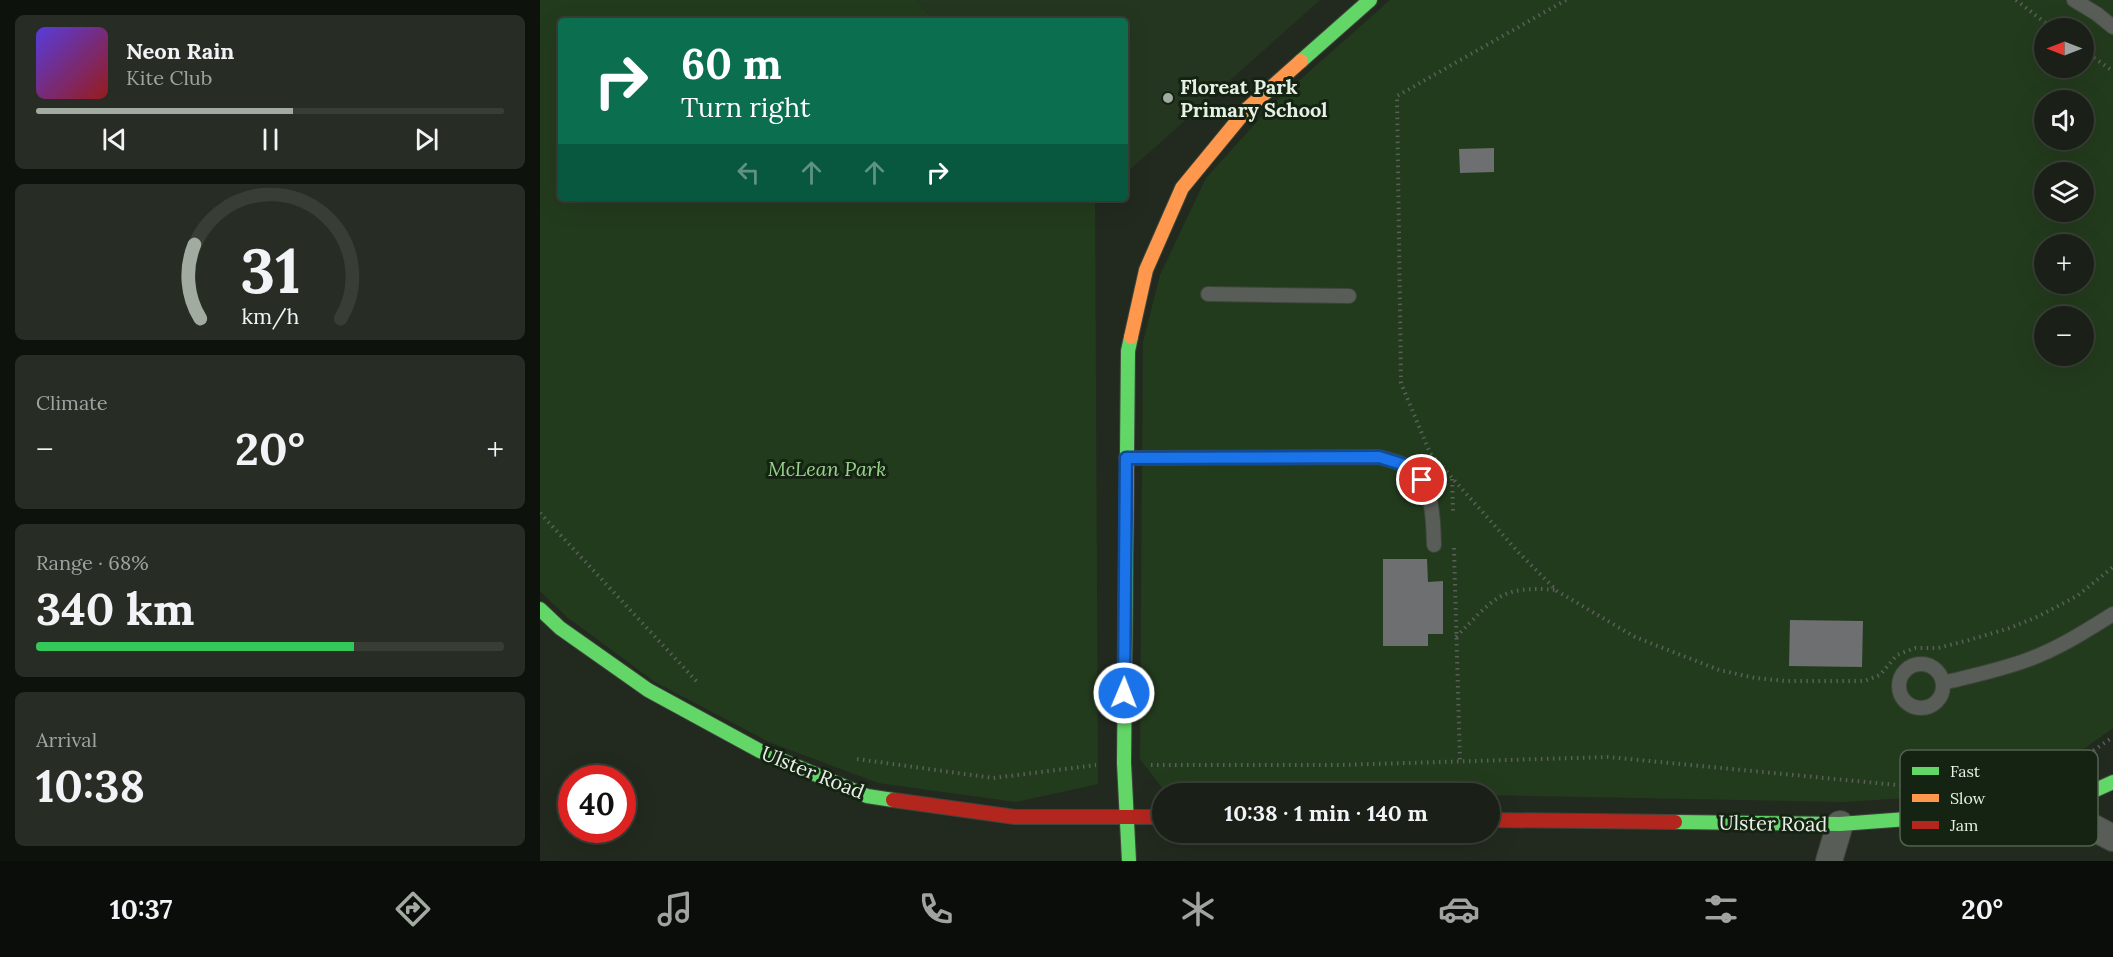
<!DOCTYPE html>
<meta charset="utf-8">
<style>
:root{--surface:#1a2017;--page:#272d24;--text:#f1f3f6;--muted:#9fa3a1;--line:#383e36;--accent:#a1ab9f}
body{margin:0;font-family:Lora,serif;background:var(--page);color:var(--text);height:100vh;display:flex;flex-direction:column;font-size:22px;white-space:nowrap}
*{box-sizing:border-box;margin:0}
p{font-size:20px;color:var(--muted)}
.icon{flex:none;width:33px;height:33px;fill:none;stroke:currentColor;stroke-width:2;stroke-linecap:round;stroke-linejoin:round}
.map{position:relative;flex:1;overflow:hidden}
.sheet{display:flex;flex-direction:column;gap:15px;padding:15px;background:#0e120d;width:540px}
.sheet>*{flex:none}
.top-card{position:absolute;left:18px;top:18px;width:570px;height:183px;border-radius:6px;box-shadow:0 6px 24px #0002,0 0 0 2px var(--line);background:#0b6e4f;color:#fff;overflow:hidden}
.needle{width:39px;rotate:270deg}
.tools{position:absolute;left:1494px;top:18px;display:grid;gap:12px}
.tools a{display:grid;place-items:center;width:60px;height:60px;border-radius:50%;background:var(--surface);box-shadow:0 6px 24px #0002,0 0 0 2px var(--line);font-size:30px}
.speed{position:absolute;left:18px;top:765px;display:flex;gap:12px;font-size:30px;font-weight:700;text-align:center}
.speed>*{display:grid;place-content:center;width:78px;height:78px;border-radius:50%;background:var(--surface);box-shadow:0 6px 24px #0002,0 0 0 2px var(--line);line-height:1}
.speed .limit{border:9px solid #d22;background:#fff;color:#111}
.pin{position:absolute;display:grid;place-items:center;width:51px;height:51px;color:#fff;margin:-26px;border:3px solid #fff;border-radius:50%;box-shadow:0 2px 6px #0007}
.me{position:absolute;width:66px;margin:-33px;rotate:1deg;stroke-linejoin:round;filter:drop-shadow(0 0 4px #0008)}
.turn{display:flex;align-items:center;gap:21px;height:126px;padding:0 24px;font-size:27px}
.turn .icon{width:78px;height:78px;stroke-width:2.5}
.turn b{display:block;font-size:42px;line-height:51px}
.lanes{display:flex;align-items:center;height:57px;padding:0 24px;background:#0003;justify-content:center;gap:30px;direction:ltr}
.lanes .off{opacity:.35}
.big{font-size:45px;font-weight:700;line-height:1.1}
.sheet .tile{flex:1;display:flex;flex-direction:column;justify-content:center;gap:9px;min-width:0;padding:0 21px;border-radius:9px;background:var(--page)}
.sheet .dial{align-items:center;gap:0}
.dial svg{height:156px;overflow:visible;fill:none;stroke:var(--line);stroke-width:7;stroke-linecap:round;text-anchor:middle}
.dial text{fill:var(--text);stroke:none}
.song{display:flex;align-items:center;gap:18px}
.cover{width:72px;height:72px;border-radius:9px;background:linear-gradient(135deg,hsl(250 70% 55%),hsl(0 70% 35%))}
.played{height:6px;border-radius:3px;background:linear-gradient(90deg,var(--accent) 55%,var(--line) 55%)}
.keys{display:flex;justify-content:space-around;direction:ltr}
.heat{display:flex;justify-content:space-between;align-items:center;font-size:33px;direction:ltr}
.charge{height:9px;border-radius:4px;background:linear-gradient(90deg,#34c759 68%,var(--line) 0)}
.trip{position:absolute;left:612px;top:783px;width:348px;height:60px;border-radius:30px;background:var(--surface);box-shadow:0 6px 24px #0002,0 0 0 2px var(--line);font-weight:700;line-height:60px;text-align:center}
.tabs{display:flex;height:96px;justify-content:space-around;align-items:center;background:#0a0d09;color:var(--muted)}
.tabs .icon{width:42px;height:42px}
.tabs .selected{color:var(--accent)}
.tabs b{font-size:27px;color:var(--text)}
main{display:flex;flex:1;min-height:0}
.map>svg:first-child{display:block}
.built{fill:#243620}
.green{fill:#233b1d;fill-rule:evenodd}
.building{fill:#6d6f70}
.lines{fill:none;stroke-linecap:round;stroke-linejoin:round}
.lane-casing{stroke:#3e453b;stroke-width:16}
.street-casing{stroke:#3e453b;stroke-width:28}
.fast-casing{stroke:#3e453b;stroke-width:16}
.slow-casing{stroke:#3e453b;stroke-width:16}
.jam-casing{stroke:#3e453b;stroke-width:16}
.path{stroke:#5b5f5a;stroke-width:4;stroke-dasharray:1.5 4.5;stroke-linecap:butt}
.lane{stroke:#595d57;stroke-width:14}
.street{stroke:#595d57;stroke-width:26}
.fast{stroke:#63d668;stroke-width:14}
.slow{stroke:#ff974d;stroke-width:14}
.jam{stroke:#b3261e;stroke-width:14}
.route-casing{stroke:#114b97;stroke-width:15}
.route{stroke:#1a73e8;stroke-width:10}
.poi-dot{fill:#a1ab9f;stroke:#152412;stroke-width:2}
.labels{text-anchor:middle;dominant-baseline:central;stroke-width:6;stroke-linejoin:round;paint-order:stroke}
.poi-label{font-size:20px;font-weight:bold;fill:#e6f0e4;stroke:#152412;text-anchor:start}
.park-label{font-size:20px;font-style:italic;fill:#99d38c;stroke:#152412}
.street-label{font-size:20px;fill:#e6f0e4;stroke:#152412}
.key{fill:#152412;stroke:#546151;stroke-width:1.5}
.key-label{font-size:16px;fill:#e6f0e4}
</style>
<main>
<section class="sheet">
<div class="tile">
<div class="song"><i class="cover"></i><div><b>Neon Rain</b><p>Kite Club</p></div></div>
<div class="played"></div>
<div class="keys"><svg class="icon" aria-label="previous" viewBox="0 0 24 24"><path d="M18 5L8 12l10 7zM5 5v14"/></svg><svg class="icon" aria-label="pause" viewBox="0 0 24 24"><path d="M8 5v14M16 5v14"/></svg><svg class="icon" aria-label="next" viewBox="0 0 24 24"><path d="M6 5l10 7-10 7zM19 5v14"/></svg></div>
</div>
<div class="tile dial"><svg viewBox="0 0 100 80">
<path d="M14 69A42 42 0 1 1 86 69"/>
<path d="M14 69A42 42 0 0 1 11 31" stroke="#a1ab9f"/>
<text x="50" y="56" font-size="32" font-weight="700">31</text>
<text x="50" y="72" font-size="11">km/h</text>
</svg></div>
<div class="tile"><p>Climate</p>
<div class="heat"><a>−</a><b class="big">20°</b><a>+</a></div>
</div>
<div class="tile"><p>Range · 68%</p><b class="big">340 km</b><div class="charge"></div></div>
<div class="tile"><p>Arrival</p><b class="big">10:38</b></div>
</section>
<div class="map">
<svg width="1573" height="861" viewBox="0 0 1573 861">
<rect width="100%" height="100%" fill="#222a1f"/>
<path class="built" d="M 376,0 L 780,0 L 585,174 L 585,21 L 394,21 Z"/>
<g class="green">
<path d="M 0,0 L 376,0 L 394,21 L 21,21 L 21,198 L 553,198 L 555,201 L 558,784 L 476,802 L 338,783 L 229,742 L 115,682 L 27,617 L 0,591 Z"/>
<path d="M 850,0 L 1573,0 L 1573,728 L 1545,748 L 1397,796 L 1304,802 L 950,795 L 950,794 L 623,789 L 600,759 L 603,342 L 620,275 L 666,178 L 734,103 ZM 1504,28 L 1544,28 L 1544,68 L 1504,68 ZM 1504,100 L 1544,100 L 1544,140 L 1504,140 ZM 1504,172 L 1544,172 L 1544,212 L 1504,212 ZM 1504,244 L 1544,244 L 1544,284 L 1504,284 ZM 1504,316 L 1544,316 L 1544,356 L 1504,356 Z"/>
</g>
<g class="building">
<path d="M 954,148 L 954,172 L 920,173 L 919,149 Z"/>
<path d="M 843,559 L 887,559 L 888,582 L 903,581 L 903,634 L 888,634 L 888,646 L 843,646 Z"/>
<path d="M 1250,620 L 1323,621 L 1322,667 L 1249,666 Z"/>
</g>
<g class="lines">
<g class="lane-casing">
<g id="lane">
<path d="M 1534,0 L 1557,14 L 1573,27"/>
<path d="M 668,294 L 809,296"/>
<path d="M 586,458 L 839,457 C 847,459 855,461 862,464 C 894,478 893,516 894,545"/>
<circle cx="1381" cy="686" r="22"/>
<path d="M 1403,683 C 1431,676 1460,670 1487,660 C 1518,649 1546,631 1573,614"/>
</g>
</g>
<g class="street-casing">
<g id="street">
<path d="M 1516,808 L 1573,838"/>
<path d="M 1289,861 L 1300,824"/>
</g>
</g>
<g class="fast-casing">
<g id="fast">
<path d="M 761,61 L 830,0"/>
<path d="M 0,609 L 20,628 L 108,690 L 220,751 L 327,796 L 353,800"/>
<path d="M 1135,822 L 1300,824 L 1516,808 L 1573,782"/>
<path d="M 589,861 L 584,763 L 588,351 L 591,337"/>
</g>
</g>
<g class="slow-casing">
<path id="slow" d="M 591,337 L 606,270 L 642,188 L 707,109 L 761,61"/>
</g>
<g class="jam-casing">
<g id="jam">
<path d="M 353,800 L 475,817 L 622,817"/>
<path d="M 950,820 L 1135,822"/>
</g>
</g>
<g class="path">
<path d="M 1026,0 L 857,96 L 861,383 L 890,453 L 979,553 L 1017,591 L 1095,637 L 1179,670 L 1215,678 L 1246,681 L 1325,681 L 1340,675 L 1357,655 L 1375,648 L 1398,648 L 1429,640 L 1470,628 L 1499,616 L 1537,596 L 1573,567"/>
<path d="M 1476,0 L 1512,28"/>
<path d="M 1544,51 L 1573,71"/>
<path d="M 912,479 L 913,511"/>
<path d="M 0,513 L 159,684"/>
<path d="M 914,548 L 920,761"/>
<path d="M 916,637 C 954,599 959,585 1017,590"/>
<path d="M 317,759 L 453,778 L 556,765"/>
<path d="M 611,765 L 799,765 L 1068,757 L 1367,786 L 1547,755 L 1573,737"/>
</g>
<use href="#lane" class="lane"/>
<use href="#street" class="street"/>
<use href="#fast" class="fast"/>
<use href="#slow" class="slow"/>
<use href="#jam" class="jam"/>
</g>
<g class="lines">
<g class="route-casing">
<path id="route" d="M 584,693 L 586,458 L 839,457 L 865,465 L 882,480"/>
</g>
<use href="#route" class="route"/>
</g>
<circle class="poi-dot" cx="628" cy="98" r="6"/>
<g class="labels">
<g class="poi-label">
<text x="640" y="86">Floreat Park<tspan x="640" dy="23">Primary School</tspan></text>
</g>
<g class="park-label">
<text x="287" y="468">McLean Park</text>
</g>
<g class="street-label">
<text transform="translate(273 772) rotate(22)">Ulster Road</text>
<text transform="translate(1233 823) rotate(1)">Ulster Road</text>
</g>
</g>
<rect x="1360" y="750" width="198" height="96" rx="9" class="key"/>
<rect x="1372" y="767" width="27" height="8" fill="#63d668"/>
<rect x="1372" y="794" width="27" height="8" fill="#ff974d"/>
<rect x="1372" y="821" width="27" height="8" fill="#b3261e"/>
<g class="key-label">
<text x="1410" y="777">Fast</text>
<text x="1410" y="804">Slow</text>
<text x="1410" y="831">Jam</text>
</g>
</svg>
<div class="tools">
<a><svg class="needle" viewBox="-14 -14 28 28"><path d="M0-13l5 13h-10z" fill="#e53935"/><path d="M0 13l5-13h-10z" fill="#9fa3a1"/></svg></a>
<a><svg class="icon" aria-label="sound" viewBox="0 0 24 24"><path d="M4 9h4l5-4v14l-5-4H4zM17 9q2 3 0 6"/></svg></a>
<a><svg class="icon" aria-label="layers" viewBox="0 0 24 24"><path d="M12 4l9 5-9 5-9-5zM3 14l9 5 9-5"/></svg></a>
<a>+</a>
<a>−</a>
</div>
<div class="speed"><div class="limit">40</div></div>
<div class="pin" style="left:882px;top:480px;background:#d93025"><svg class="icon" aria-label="arrive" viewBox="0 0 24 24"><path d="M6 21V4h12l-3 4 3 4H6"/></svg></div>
<svg class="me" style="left:584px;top:693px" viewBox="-20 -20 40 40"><circle r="17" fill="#1a73e8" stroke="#fff" stroke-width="3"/><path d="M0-11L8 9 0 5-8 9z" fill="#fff"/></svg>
<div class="trip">10:38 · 1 min · 140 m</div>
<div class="top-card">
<div class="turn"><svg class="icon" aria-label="right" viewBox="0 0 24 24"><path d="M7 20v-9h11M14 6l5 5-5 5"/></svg><div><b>60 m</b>Turn right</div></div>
<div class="lanes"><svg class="icon off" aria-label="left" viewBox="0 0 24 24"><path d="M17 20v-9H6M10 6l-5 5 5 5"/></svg><svg class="icon off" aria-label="ahead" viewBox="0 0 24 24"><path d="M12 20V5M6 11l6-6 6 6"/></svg><svg class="icon off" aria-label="ahead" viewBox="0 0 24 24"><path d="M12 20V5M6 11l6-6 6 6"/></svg><svg class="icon" aria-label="right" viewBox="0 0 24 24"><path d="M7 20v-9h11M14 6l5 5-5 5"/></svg></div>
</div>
</div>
</main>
<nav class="tabs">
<b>10:37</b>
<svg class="icon selected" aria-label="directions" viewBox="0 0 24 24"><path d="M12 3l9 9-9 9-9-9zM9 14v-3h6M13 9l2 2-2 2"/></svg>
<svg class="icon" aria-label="music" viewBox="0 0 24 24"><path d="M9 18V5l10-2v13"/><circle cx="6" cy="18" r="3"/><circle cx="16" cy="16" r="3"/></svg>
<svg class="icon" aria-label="phone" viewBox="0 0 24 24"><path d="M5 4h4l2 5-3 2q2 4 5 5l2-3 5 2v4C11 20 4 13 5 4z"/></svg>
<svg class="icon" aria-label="climate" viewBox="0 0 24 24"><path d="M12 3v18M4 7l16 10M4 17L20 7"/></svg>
<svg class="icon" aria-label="car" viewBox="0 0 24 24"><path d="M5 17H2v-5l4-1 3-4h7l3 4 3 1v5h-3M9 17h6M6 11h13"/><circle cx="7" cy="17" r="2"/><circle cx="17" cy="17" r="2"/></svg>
<svg class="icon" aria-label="filters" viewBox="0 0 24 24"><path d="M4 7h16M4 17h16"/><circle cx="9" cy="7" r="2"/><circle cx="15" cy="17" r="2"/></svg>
<b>20°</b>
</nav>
